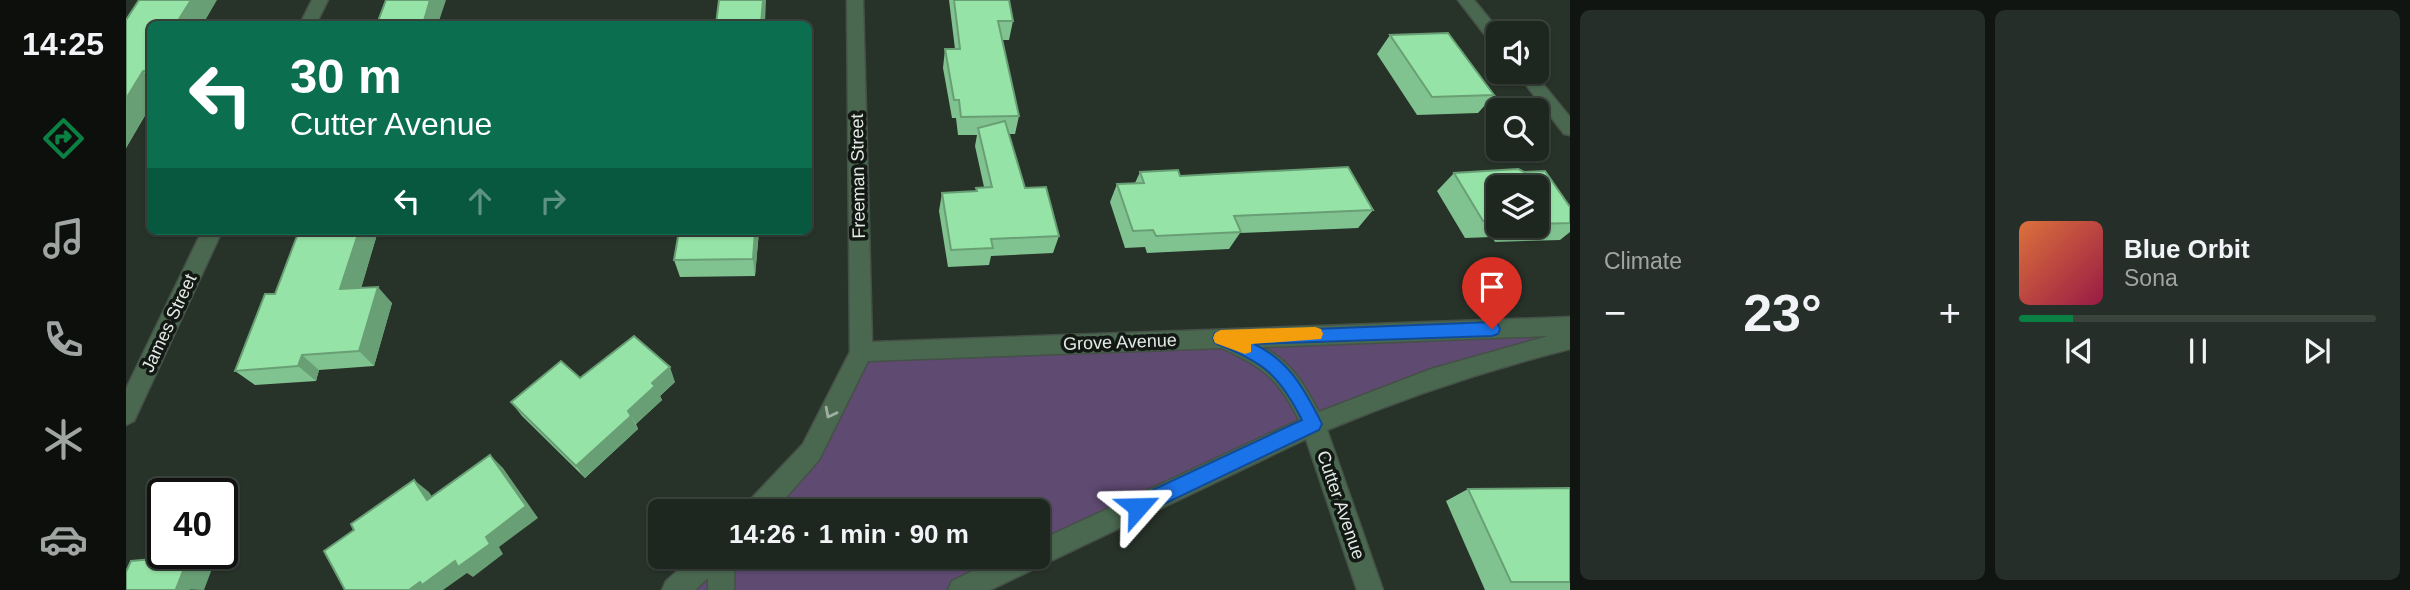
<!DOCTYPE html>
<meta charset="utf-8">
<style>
:root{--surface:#1d261f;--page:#252e28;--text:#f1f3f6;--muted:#a0a5a4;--line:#3b433d;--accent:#0b8043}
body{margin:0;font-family:Arial,sans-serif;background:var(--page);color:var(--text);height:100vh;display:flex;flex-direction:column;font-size:26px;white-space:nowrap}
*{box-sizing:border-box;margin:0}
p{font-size:23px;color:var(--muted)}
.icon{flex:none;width:38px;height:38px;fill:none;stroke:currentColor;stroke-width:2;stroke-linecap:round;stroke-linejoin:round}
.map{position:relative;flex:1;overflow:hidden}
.sheet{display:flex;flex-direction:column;gap:10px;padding:10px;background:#101511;width:840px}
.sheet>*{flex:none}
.hud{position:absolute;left:21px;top:21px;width:665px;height:214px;border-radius:10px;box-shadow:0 2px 5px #0004,0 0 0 2px var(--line);background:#0b6e4f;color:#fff;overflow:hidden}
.buttons{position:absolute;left:1360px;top:21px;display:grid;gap:14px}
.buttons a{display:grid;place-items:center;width:63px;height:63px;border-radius:10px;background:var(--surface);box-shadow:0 2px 5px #0004,0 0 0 2px var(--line);font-size:35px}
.speed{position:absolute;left:21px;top:478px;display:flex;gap:14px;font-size:35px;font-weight:700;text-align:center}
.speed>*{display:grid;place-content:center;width:91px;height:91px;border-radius:50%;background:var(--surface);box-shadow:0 2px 5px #0004,0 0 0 2px var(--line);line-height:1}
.speed .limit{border:4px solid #111;border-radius:10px;background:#fff;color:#111}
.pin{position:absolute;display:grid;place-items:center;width:60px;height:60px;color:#fff;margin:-72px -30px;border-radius:50% 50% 50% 0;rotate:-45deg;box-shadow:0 0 7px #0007}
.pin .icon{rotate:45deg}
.me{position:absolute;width:77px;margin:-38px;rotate:65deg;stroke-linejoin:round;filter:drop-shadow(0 0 5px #0008)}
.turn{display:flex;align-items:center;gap:24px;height:147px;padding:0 28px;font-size:32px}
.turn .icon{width:91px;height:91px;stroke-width:2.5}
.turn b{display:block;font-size:49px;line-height:60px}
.lanes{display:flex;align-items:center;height:66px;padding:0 28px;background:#0003;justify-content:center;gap:35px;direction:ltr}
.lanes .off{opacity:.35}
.big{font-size:52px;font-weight:800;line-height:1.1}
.sheet .tile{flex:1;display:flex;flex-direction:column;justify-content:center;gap:10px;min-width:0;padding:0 24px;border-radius:10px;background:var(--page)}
.song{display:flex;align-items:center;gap:21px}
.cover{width:84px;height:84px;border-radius:10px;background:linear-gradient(135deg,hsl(20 70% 55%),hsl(340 70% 35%))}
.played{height:7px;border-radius:4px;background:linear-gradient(90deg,var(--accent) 15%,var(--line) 15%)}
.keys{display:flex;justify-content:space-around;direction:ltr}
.heat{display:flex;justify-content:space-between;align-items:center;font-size:38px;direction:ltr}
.sheet .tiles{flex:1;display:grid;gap:10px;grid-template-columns:repeat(2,1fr)}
.trip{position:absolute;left:522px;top:499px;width:402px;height:70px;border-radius:10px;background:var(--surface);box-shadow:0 2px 5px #0004,0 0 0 2px var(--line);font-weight:800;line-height:70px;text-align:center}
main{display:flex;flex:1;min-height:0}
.menu{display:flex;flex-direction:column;width:126px;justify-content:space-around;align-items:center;background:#0c0f0c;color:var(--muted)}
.menu .icon{width:49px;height:49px}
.menu .active{color:var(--accent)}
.menu b{font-size:32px;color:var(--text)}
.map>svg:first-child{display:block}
.green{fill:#5f4a72}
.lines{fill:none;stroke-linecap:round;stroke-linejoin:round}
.minor-casing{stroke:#455047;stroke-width:3}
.minor{fill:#4a6850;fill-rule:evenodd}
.wall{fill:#81c390;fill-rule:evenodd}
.shaded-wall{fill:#699f75}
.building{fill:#96e3a7;stroke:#699f75;stroke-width:2}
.oneway{stroke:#9eb0a2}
.route{fill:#1a73e8;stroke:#114b97;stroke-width:2}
.slow{fill:#f59e0b}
.labels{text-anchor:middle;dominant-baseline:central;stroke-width:7;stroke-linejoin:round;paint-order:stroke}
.street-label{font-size:18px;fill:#e3ebe5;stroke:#131814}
</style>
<main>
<nav class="menu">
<b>14:25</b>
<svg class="icon active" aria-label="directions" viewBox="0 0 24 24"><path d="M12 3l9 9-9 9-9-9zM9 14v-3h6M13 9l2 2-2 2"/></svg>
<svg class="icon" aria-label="music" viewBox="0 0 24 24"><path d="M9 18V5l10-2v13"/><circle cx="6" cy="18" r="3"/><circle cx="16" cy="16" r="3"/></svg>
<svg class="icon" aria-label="phone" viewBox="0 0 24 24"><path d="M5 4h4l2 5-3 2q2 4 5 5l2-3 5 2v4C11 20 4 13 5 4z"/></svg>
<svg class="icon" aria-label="climate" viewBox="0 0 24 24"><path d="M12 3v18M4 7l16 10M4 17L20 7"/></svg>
<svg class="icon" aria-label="car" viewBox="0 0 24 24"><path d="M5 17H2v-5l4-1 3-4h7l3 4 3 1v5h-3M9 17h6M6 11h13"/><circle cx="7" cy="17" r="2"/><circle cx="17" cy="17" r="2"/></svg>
</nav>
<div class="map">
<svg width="1444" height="590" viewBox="0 0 1444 590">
<rect width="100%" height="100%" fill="#273229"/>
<g class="green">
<path d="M 1444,326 L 1444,340 L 1187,424 L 912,554 L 912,511 L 631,511 L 685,452 L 735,352 Z"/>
<path d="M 589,557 L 906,557 L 835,590 L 552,590 Z"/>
</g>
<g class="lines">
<g class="minor-casing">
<g id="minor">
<path d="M 186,0 L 202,0 L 190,24 L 174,24 Z"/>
<path d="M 721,0 L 737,0 L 746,342 L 1444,317 L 1444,349 C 1360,370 1280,397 1201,430 L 1257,590 L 1231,590 L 1180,439 L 864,590 L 822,590 L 826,581 L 877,556 L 912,556 L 912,541 L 1173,420 C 1151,377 1139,369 1096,348 L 742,361 L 693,460 L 648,511 L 619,511 L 622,502 L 677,444 L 724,352 ZM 1422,336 L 1305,369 L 1193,412 C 1178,384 1165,361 1136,347 Z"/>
<path d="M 1332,0 L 1348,0 L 1375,33 L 1372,33 L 1372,45 L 1366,44 Z"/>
<path d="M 1390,72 L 1407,72 L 1444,117 L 1444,135 L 1438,134 Z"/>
<path d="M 76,231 L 96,231 L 8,421 L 0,425 L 0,389 Z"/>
<path d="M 568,556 L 609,556 L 608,590 L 582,590 L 582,578 L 569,590 L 536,590 L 540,581 Z"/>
</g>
</g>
<use href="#minor" class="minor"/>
</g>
<g class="wall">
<path d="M 823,0 L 883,0 L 887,21 L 883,40 L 876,40 L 893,116 L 889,134 L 883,134 L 899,188 L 933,236 L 927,253 L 865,256 L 863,265 L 822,267 L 813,211 L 816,193 L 850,191 L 850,188 L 858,187 L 849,146 L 851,135 L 832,135 L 830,118 L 826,118 L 817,68 L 819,49 L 829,49 Z"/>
<path d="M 0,20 L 24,24 L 24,107 L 0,148 Z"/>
<path d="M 1264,35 L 1368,95 L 1352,113 L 1291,115 L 1251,54 Z"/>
<path d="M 1392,169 L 1398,172 L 1419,171 L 1444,207 L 1444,232 L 1434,240 L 1369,242 L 1366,237 L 1339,238 L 1311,191 L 1328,173 ZM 1372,187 L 1410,187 L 1410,226 L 1372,226 Z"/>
<path d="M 1014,172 L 1054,176 L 1247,210 L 1232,228 L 1114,233 L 1103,249 L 1021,253 L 1019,247 L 999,248 L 984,202 L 991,184 L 1009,183 Z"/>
<path d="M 252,231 L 235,288 L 266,303 L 248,366 L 193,370 L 190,381 L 129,385 L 109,371 L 149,294 Z"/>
<path d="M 633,231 L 629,276 L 554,277 L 548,260 Z"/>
<path d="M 549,382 L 534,396 L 536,400 L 510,424 L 512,429 L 459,478 L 396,416 L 385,402 Z"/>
<path d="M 1444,488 L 1444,590 L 1359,590 L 1320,501 L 1342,489 Z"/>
</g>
<g class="shaded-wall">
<path d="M 65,0 L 91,0 L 77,24 L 50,24 Z"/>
<path d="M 304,0 L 320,0 L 312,24 L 297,24 Z"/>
<path d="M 637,0 L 640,0 L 639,24 L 635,24 Z"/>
<path d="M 17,71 L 24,79 L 24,107 L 0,148 L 0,99 Z"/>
<path d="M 233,231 L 252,231 L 230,306 L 214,289 Z"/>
<path d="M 629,231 L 633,231 L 629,276 L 627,259 Z"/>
<path d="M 252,287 L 266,303 L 248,366 L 233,351 Z"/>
<path d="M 176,355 L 193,370 L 190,381 L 172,366 Z"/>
<path d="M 544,367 L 549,382 L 534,396 L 536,400 L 510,424 L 502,411 L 526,383 Z"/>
<path d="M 505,416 L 512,429 L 459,478 L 450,466 Z"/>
<path d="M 364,455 L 377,468 L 412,518 L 373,547 L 377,554 L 347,577 L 341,573 L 317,590 L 283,590 L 360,537 Z"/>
<path d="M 288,480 L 303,492 L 316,512 L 301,500 Z"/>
<path d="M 63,556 L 87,566 L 78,590 L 50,589 Z"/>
</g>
<g class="building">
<path d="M 13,0 L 65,0 L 50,24 L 24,24 L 24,66 L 22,71 L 17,71 L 0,99 L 0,20 Z"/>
<path d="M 260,0 L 304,0 L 297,24 L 251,24 Z"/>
<path d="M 593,0 L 637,0 L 635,24 L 590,24 Z"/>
<path d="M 828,0 L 883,0 L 887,21 L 872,21 L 893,116 L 835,117 L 833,100 L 828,100 L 819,49 L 834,49 Z"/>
<path d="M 1322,33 L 1368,95 L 1306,97 L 1264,35 Z"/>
<path d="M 879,121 L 899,188 L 920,187 L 933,236 L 865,239 L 867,248 L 825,250 L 816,193 L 851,191 L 850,188 L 866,187 L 852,128 Z"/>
<path d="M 1222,167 L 1247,210 L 1108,216 L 1115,232 L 1030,236 L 1027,230 L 1007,231 L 991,184 L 1018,183 L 1014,172 L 1052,170 L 1054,176 Z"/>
<path d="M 1392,169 L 1398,172 L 1419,171 L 1444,207 L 1444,223 L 1410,224 L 1410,187 L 1372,187 L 1372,220 L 1357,221 L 1328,173 Z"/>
<path d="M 173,231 L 233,231 L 214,289 L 252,287 L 233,351 L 176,355 L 172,366 L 109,371 L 139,294 L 149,294 Z"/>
<path d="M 553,231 L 629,231 L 627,259 L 548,260 Z"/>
<path d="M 508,336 L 544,367 L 526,383 L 529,386 L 502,411 L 505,416 L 450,466 L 385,402 L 435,361 L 454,378 Z"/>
<path d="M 364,455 L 400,506 L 360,537 L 364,544 L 332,567 L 329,561 L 296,585 L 294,582 L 283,590 L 219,590 L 198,551 L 228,530 L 225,524 L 288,480 L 301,500 Z"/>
<path d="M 1444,488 L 1444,582 L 1385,582 L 1342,489 Z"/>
<path d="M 63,556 L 50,589 L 63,589 L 62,590 L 0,590 L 0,572 L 5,561 Z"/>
</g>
<defs><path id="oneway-chevron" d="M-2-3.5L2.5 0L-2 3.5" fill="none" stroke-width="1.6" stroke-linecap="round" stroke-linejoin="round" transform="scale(1.75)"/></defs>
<use class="oneway" href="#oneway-chevron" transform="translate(704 413) rotate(117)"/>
<path class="route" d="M 1366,322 L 1372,324 L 1374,329 L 1372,334 L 1366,336 L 1128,344 C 1162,360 1177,387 1193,418 L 1196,424 L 1193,430 L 1019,513 L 1012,516 L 1005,513 L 1002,507 L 1005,500 L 1176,420 C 1153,374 1137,362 1089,343 L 1087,338 L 1089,333 Z"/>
<path class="slow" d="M 1189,327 L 1195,329 L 1197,334 L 1195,339 L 1125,344 L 1125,352 L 1119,354 L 1089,343 L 1087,338 L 1089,333 L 1095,330 Z"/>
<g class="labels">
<g class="street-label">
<text transform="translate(732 176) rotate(-91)">Freeman Street</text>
<text transform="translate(43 323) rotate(-65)">James Street</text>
<text transform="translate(994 342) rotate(-2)">Grove Avenue</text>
<text transform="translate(1215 505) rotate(71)">Cutter Avenue</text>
</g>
</g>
</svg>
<div class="buttons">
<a><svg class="icon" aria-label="sound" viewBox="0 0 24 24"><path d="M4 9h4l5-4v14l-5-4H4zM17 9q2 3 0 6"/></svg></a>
<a><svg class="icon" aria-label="search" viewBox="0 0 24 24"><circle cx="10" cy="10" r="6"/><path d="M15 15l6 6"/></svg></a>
<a><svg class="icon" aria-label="layers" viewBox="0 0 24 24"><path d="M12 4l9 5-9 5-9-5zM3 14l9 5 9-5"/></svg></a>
</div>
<div class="speed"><div class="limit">40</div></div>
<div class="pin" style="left:1366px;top:329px;background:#d93025"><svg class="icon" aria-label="arrive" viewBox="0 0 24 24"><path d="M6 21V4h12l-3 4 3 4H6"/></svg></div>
<svg class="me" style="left:1012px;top:507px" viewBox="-20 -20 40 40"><path d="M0-17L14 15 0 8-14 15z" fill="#1a73e8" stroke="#fff" stroke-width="4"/></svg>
<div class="trip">14:26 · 1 min · 90 m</div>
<div class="hud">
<div class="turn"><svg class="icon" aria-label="left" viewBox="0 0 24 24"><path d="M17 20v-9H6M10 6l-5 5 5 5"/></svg><div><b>30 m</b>Cutter Avenue</div></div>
<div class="lanes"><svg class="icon" aria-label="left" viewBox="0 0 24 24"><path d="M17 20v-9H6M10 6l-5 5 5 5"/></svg><svg class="icon off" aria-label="ahead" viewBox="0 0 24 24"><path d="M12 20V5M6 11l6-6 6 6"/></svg><svg class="icon off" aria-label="right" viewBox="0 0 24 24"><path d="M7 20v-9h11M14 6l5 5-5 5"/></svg></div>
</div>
</div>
<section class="sheet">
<div class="tiles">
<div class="tile"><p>Climate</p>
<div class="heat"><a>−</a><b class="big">23°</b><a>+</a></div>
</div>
<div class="tile">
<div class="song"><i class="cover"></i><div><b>Blue Orbit</b><p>Sona</p></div></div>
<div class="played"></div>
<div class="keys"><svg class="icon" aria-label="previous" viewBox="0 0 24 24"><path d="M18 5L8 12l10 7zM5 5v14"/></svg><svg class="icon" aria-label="pause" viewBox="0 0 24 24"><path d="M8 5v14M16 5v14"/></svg><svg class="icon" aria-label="next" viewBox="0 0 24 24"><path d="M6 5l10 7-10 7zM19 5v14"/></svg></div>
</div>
</div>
</section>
</main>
